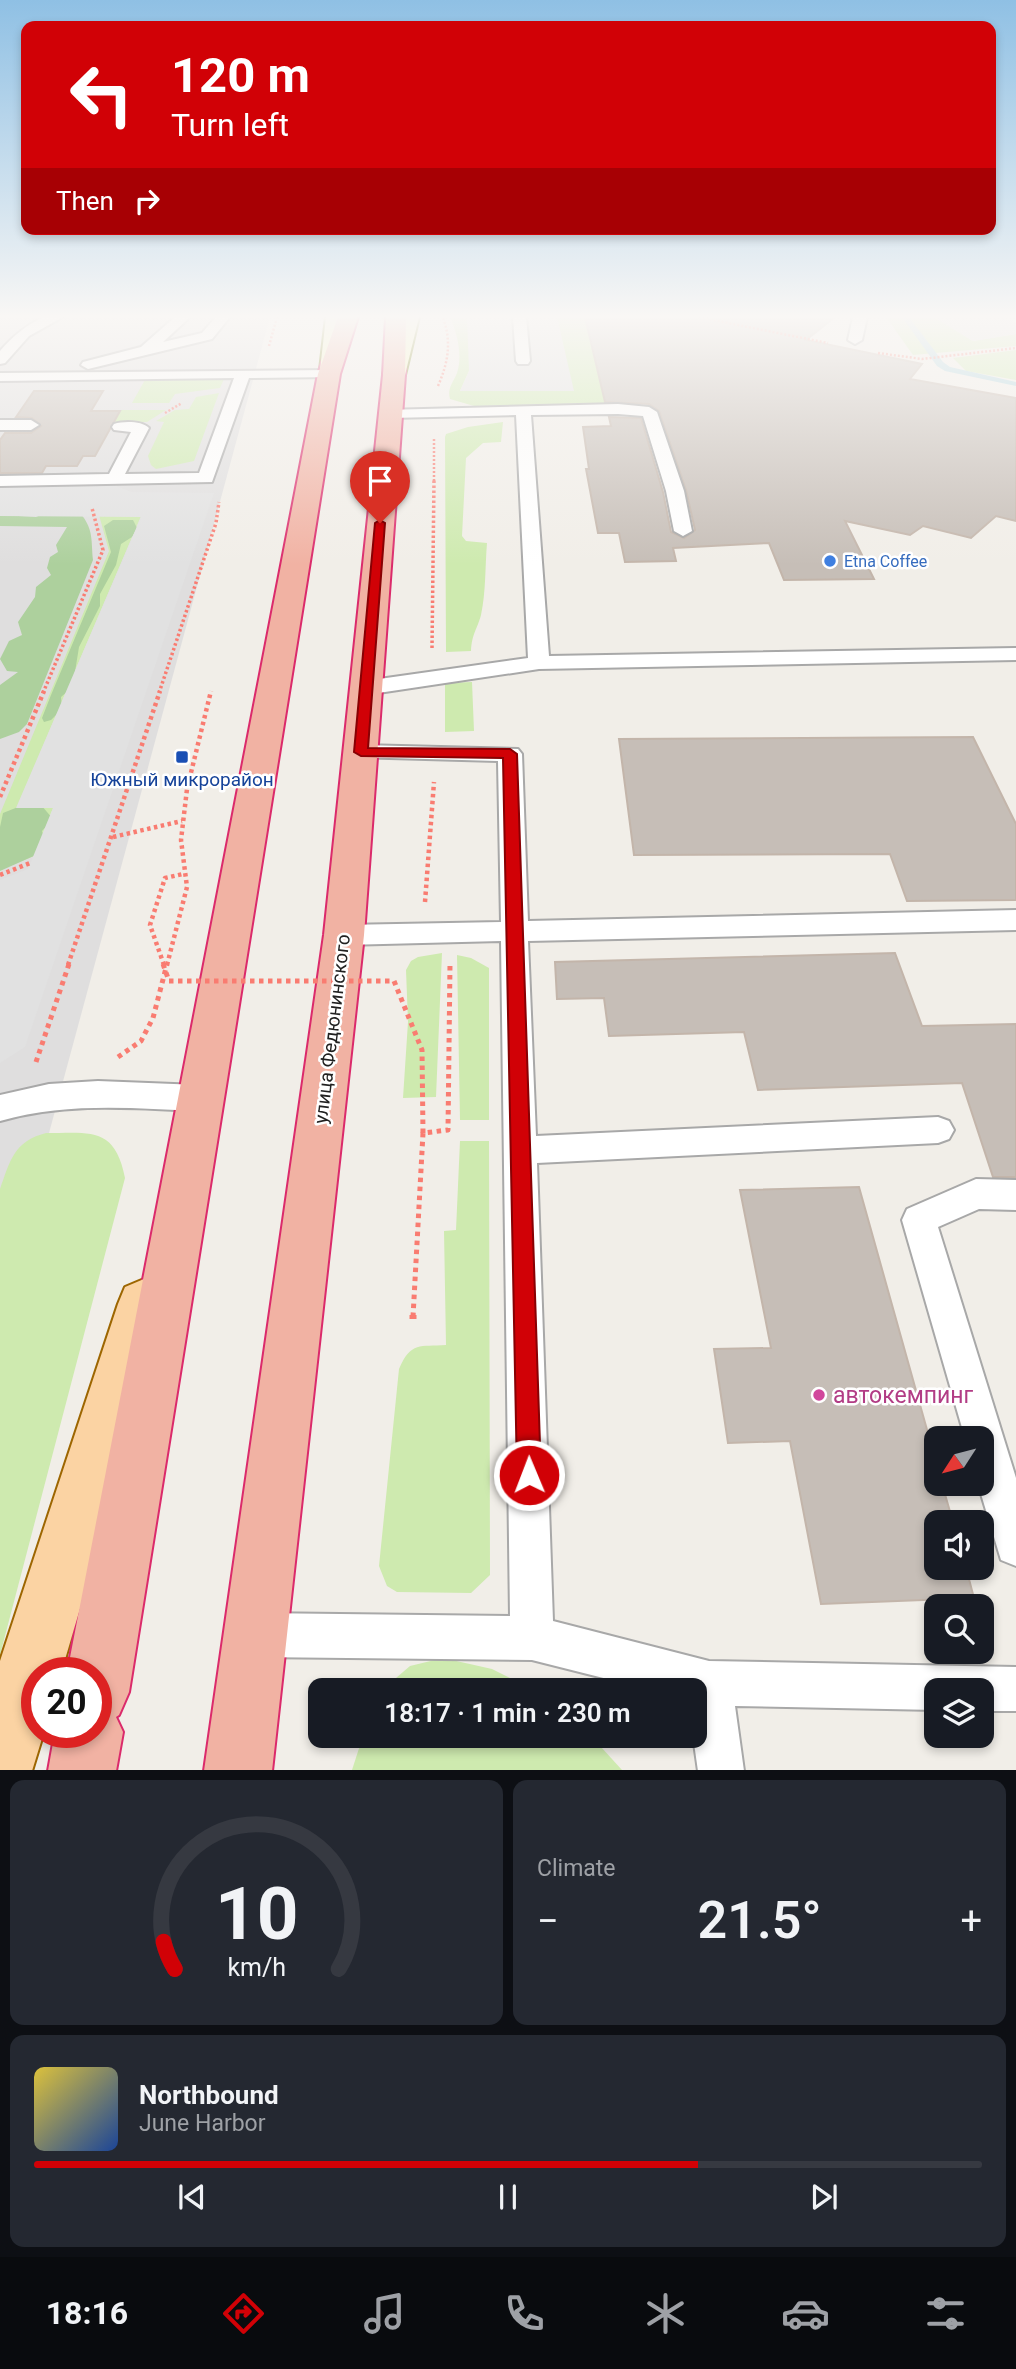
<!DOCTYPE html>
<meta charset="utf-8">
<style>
:root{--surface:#171b24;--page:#242831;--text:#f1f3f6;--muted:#9ea1a6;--line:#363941;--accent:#d10106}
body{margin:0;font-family:Roboto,sans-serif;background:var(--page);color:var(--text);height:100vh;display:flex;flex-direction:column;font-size:26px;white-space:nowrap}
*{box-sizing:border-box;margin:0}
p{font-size:23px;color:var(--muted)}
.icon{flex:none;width:38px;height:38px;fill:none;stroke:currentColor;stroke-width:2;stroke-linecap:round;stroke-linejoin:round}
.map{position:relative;height:1770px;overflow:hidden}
.drawer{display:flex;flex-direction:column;gap:10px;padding:10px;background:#0d0f14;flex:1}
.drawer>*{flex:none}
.guide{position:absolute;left:21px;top:21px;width:975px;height:214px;border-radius:14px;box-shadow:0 4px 10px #0003;background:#d10106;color:#fff;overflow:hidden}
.needle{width:46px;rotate:234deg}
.fabs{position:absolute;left:924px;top:1426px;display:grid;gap:14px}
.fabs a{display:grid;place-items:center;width:70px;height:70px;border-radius:14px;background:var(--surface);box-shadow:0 4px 10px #0003;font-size:35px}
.speed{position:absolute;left:21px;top:1657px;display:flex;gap:14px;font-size:35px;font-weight:700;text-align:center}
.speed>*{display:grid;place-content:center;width:91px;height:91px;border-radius:50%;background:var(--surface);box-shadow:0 4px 10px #0003;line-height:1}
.speed .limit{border:10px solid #d22;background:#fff;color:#111}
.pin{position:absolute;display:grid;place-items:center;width:60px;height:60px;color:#fff;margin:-72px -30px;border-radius:50% 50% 50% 0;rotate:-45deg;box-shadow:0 0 7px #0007}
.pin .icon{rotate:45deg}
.me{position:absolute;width:77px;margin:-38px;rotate:359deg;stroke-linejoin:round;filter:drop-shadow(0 0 5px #0008)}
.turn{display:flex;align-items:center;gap:24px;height:147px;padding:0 35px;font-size:32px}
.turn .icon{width:91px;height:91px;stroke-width:2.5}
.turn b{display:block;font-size:49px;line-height:60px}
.then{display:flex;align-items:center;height:66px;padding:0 35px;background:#0003;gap:14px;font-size:26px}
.big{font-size:52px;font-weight:600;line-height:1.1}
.drawer .tile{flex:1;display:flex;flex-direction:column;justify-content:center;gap:10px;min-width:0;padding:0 24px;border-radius:14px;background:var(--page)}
.drawer .dial{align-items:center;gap:0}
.dial svg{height:182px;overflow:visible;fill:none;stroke:var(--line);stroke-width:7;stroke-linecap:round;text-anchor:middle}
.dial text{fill:var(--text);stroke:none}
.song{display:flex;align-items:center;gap:21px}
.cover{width:84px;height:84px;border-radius:10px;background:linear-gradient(135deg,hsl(50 70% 55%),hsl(220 70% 35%))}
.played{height:7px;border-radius:4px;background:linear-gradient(90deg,var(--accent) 70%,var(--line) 70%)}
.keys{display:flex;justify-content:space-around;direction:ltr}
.heat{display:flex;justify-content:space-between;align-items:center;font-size:38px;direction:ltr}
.drawer .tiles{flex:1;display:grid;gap:10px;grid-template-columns:1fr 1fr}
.tile:last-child{grid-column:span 2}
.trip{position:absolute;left:308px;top:1678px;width:399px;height:70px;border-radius:14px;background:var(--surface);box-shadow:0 4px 10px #0003;font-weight:600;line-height:70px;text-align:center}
.dock{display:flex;height:112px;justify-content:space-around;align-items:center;background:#090b0e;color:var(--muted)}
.dock .icon{width:49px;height:49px}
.dock .current{color:var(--accent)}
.dock b{font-size:32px;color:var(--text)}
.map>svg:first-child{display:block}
.residential{fill:#dfdede}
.grass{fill:#ceeaaf}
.forest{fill:#add09d}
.parking{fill:#e1e1e1}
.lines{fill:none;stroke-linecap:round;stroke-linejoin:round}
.stream{fill:#a9d3de;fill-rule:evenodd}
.building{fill:#c6beb7;stroke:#c3b5aa;stroke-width:2}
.service-casing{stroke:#a8a8a8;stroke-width:4}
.secondary-casing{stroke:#717b06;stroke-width:4}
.primary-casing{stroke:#9d6601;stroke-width:4}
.trunk-casing{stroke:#db2a6b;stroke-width:4}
.path-far4{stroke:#f97c71;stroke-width:2.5;stroke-dasharray:2 2;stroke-linecap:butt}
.path-far3{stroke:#f97c71;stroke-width:3.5;stroke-dasharray:2.5 2.5;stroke-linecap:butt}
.path-far2{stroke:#f97c71;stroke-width:4.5;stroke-dasharray:3.5 3.5;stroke-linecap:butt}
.path-far1{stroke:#f97c71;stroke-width:5;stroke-dasharray:4.5 4.5;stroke-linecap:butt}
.path{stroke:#f97c71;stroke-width:7;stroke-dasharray:5 5;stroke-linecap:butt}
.service{fill:#fff;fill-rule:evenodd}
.secondary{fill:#f8fabe;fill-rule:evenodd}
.primary{fill:#fbd3a3;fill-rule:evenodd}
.trunk{fill:#f1b2a3;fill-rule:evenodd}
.path-bridge{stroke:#f97c71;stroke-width:5;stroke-dasharray:4.5 4.5;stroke-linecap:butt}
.route{fill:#d10106;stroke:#880104;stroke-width:2}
.shop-dot{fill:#3f7fe0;stroke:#fff;stroke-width:2.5}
.transit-dot{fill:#1a4fb4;stroke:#fff;stroke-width:2.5}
.hotel-dot{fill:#d1479c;stroke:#fff;stroke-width:2.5}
.labels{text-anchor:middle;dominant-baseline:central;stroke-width:5;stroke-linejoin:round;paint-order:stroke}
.far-shop-label{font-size:16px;fill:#366cbe;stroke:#fff;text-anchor:start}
.transit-label{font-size:19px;fill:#164399;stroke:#fff}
.street-label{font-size:19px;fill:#212121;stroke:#fff}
.near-hotel-label{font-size:23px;fill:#b23c85;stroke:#fff;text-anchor:start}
</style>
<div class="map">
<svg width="1016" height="1771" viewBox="0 0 1016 1771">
<rect width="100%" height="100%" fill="#f1eee8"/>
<path class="residential" d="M 0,317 L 270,317 L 0,1314 Z"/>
<g class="grass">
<path d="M 450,317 L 467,319 L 469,335 L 469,371 L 460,391 L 573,391 L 557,317 L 585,317 L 606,403 L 474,406 L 450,399 C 447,388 453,383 457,373 C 463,355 457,333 450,317 Z"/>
<path d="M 886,317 L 934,317 L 973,341 L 1016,334 L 1016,346 L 913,355 Z"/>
<path d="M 1016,350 L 1016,380 L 966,371 L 953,358 Z"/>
<path d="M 146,378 L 224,379 L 220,388 L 175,394 L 169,403 L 132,403 Z"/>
<path d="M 219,393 L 194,461 L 156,469 L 151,465 L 148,456 L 164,422 L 156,421 L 175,410 L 189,409 L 196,397 Z"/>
<path d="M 121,410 L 166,410 L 147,422 L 114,422 Z"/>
<path d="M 503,422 L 501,442 L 483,443 L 466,458 L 462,536 L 466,541 L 487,543 C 485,567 486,592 481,615 C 477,630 472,633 471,651 L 446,652 L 445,437 L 446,434 L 468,427 Z"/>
<path d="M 99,515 L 141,516 L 17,807 L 53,808 L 34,856 L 0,870 L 0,814 L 109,551 Z"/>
<path d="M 472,682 L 474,731 L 445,732 L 445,683 Z"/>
<path d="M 442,953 L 436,1097 L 403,1098 L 408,1022 L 406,970 L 411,961 L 418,957 Z"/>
<path d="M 457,955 L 471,958 L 489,968 L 489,1120 L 460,1120 Z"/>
<path d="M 46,1133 C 90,1133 115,1126 125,1178 L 0,1655 L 0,1189 C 10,1161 14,1141 46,1133 Z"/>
<path d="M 460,1141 L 489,1141 L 490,1575 L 471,1593 L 397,1592 L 387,1586 L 379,1566 L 399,1369 C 411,1341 420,1347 446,1345 L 444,1231 L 456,1230 Z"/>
<path d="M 443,1658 L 492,1669 L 534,1690 L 382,1690 L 410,1666 Z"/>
<path d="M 363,1736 L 591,1736 L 622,1770 L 352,1770 Z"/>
</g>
<g class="forest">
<path d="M 49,512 L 80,513 C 94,529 91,541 93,560 L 27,724 L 19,732 L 0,739 L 0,685 L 18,672 L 7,671 L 0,659 L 9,641 L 22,635 L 18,622 L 35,597 L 36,587 L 51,575 L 47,568 L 50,557 L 58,552 L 56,545 L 67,527 L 0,526 L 0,515 L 36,517 Z"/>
<path d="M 113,520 L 133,520 L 137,528 L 132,537 L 121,544 L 116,565 L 100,594 L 100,606 L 79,647 L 74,678 L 69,690 L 61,697 L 62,709 L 51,720 L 44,722 L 42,718 L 51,695 L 111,552 L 104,526 Z"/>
<path d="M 23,805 L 41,805 L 53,819 L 42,831 L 44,838 L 36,855 L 0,871 L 0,827 L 3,813 Z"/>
</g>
<g class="parking">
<path d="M 467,317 L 557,317 L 574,391 L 460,391 L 469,371 Z"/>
<path d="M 934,317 L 1005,317 L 1016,323 L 1016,334 L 973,341 Z"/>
<path d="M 111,484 L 131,492 L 214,493 L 25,1047 L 0,1063 L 0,880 L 28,869 L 53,808 L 16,808 L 141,517 L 0,516 L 0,485 Z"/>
</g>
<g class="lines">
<path class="stream" d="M 902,317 L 909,317 L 943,362 L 950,367 L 1016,382 L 1016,386 L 945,371 L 937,366 Z"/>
</g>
<g class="building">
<path d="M 585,317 L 835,317 L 806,340 L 922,364 L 910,379 L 1016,398 L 1016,521 L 996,516 L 971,538 L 923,526 L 910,535 L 845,521 L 874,579 L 784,580 L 769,543 L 673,548 L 676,561 L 625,562 L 619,533 L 598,533 L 586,469 L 589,469 L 583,427 L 611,426 L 609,417 L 641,418 L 663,492 L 671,532 L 684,538 L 695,530 L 686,490 L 659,411 L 649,404 L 605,402 Z"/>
<path d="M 34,391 L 103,391 L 91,411 L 120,411 L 95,456 L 83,456 L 77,466 L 46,466 L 42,473 L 0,473 L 0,440 L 5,433 L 31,433 L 41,426 L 32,418 L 16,417 Z"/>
<path d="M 973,737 L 1016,824 L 1016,900 L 907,901 L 890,854 L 634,855 L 619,739 Z"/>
<path d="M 895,953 L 922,1026 L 1016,1024 L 1016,1177 L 993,1177 L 962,1083 L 758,1090 L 744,1032 L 609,1036 L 604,998 L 557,999 L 555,962 Z"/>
<path d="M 859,1187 L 936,1462 L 936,1484 L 942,1484 L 953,1522 L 936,1522 L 936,1568 L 966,1568 L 974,1598 L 821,1604 L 790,1441 L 728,1443 L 714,1349 L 771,1348 L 740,1190 Z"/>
</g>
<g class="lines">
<g class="service-casing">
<g id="service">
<path d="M 44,317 L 63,317 L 29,336 L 5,363 L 0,364 L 0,351 C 13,336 26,325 44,317 Z"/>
<path d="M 175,317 L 190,317 L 163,342 L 202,333 L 216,317 L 230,317 L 212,339 L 88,369 L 81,365 L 83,362 L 141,347 Z"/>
<path d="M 513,317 L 526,317 L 530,361 L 528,364 L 518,364 L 516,361 Z"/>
<path d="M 853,317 L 867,317 L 862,340 L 855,344 L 848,340 Z"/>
<path d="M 329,370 L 336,374 L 334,377 L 249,378 L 212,482 L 0,486 L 0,476 L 109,474 L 131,432 L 114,430 L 112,427 L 114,424 C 124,421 142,421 149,428 L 125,474 L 199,473 L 234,378 L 0,381 L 0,373 Z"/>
<path d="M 618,404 L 649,407 L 657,412 L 684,491 L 692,531 L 683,536 L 674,531 L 666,491 L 643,416 L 618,414 L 531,415 L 549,656 L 1016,648 L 1016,660 L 539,669 L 365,695 L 357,693 L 354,688 L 357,683 L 365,681 L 528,658 L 516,415 L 390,418 L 382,413 L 385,410 Z"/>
<path d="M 0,420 L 31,420 L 39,425 L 31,430 L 0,430 Z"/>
<path d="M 361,745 L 518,749 L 522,754 L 528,921 L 1016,910 L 1016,930 L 528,941 L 536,1136 L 938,1117 L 949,1121 L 954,1130 L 949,1139 L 938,1143 L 537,1163 L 553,1621 L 709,1661 L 1016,1667 L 1016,1711 L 982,1711 L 982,1690 L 936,1690 L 936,1710 L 735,1706 L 744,1771 L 698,1771 L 693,1736 L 695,1690 L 651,1690 L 532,1660 L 255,1657 L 240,1650 L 233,1635 L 240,1620 L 255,1613 L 510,1616 L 501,941 L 344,945 L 334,942 L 330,935 L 334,928 L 344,925 L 501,922 L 498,761 L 353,757 L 349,752 L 353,747 Z"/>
<path d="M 98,1081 L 199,1085 L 210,1089 L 215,1098 L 210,1107 L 199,1111 C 131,1108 66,1102 0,1121 L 0,1095 L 49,1084 Z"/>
<path d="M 976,1179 L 1016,1180 L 1016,1210 L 979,1209 L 938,1227 L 1016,1478 L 1016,1566 L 1001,1560 L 978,1484 L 982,1484 L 982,1438 L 965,1438 L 902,1220 L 907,1209 Z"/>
</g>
</g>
<g class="secondary-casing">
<g id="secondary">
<path d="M 326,317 L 346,317 L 340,370 L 337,374 L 323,374 L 320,370 Z"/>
<path d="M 399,317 L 419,317 L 405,375 L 401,379 L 387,379 L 383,375 Z"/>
</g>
</g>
<g class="primary-casing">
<path id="primary" d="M 144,1279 L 163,1287 L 170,1304 L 61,1673 L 37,1673 L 37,1732 L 44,1732 L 32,1771 L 0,1771 L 0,1661 L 118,1304 L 125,1287 Z"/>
</g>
<g class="trunk-casing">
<g id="trunk">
<path d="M 338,317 L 358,317 L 340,374 L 129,1692 L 119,1715 L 116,1717 L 123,1732 L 116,1771 L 48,1771 L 55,1732 L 96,1732 L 96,1673 L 67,1673 L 318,374 Z"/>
<path d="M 386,317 L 406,317 L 405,375 L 364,935 L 272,1771 L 204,1771 L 324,935 L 383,375 Z"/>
</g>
</g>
<g class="path-far4">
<path d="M 698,317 L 828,343"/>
<path d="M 269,346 L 277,317"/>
<path d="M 878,353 L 922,359 L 1016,348"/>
<path d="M 438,386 C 448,363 452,342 443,318"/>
<path d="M 165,413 L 182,403"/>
<path d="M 434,481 L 434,439"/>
</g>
<g class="path-far3">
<path d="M 432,648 L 434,480"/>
<path d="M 43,693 L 103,550 L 92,508"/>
<path d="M 159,693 L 216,523 L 219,502"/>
</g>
<g class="path-far2">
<path d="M 0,797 L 44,691"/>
<path d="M 113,837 L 182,821"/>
<path d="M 0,875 L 30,863"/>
<path d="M 425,902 L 434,782"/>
<path d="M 68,965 L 160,691"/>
<path d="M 164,965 L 150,925 L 165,878 L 183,874"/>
<path d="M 167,965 L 187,887 L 181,840 L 187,789 L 211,691"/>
</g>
<g class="path-far1">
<path d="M 163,964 L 169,981"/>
<path d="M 394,981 L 422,1050 L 423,1133"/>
<path d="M 118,1057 L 141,1041 L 153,1018 L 167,964"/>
<path d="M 36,1062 L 69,964"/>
<path d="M 413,1317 L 423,1133 L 448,1130 L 450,964"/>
</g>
<path class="path" d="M 413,1319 L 413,1315"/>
<use href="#service" class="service"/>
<use href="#secondary" class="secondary"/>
<use href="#primary" class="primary"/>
<use href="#trunk" class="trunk"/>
<path class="path-bridge" d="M 169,981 L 394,981"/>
</g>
<linearGradient id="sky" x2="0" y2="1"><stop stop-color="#8fc0e4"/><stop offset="0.56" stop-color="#f9f7f5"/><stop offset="1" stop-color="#f9f7f5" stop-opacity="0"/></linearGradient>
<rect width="1016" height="565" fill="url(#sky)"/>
<path class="route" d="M 380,520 L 385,523 L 368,748 L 510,749 L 517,754 L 541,1475 L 537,1484 L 529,1488 L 520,1484 L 517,1475 L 503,758 L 361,756 L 354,752 L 375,523 Z"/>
<circle class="shop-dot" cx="830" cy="561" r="7"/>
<rect class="transit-dot" x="175" y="750" width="14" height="14" rx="3.5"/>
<circle class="hotel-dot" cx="819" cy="1395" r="7"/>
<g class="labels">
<g class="far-shop-label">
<text x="844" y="561">Etna Coffee</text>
</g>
<g class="transit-label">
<text x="182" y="779">Южный микрорайон</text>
</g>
<g class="street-label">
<text transform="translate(332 1029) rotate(-83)">улица Федюнинского</text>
</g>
<g class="near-hotel-label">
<text x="833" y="1395">автокемпинг</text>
</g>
</g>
</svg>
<div class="fabs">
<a><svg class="needle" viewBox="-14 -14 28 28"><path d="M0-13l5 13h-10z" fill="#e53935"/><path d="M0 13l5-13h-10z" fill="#9ea1a6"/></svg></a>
<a><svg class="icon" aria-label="sound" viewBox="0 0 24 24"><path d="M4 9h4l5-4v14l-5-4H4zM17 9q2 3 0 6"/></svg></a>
<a><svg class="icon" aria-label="search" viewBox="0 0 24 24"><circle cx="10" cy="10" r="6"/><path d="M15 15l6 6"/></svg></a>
<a><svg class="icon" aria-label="layers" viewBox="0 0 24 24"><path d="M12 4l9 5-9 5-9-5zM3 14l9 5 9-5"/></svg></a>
</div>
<div class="speed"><div class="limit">20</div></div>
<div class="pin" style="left:380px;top:523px;background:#d93025"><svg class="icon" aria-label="arrive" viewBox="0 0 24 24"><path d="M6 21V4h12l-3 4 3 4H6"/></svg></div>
<svg class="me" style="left:529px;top:1475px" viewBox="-20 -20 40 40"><circle r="17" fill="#d10106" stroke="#fff" stroke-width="3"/><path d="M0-11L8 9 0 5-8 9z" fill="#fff"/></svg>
<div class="trip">18:17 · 1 min · 230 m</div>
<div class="guide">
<div class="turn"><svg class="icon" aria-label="left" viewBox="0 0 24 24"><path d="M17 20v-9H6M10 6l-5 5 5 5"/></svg><div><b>120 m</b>Turn left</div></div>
<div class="then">Then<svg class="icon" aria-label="right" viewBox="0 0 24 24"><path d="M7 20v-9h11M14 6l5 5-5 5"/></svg></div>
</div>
</div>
<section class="drawer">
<div class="tiles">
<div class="tile dial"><svg viewBox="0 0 100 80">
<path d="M14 69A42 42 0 1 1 86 69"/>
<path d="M14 69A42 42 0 0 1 9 57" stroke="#d10106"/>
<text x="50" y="56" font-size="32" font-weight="700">10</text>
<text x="50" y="72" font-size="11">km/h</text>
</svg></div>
<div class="tile"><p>Climate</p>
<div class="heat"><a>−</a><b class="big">21.5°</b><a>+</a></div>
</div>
<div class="tile">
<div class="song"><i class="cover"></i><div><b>Northbound</b><p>June Harbor</p></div></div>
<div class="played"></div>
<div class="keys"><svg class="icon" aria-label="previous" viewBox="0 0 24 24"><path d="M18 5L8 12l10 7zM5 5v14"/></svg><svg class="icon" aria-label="pause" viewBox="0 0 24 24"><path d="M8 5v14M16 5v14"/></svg><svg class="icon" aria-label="next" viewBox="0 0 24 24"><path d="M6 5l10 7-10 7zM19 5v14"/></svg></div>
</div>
</div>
</section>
<nav class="dock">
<b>18:16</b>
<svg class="icon current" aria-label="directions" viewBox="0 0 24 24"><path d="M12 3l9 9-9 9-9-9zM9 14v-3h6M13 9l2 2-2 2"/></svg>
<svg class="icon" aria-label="music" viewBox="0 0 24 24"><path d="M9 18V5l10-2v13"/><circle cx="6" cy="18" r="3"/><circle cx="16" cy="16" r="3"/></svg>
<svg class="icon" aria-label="phone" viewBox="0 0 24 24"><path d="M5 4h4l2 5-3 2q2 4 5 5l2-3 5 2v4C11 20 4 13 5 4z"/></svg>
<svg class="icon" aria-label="climate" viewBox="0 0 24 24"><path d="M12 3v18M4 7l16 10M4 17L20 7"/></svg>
<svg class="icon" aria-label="car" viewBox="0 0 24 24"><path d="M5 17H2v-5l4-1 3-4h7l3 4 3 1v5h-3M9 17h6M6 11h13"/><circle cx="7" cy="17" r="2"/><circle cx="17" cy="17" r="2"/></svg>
<svg class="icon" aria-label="filters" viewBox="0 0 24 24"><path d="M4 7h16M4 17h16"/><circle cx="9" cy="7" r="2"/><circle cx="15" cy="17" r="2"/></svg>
</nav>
